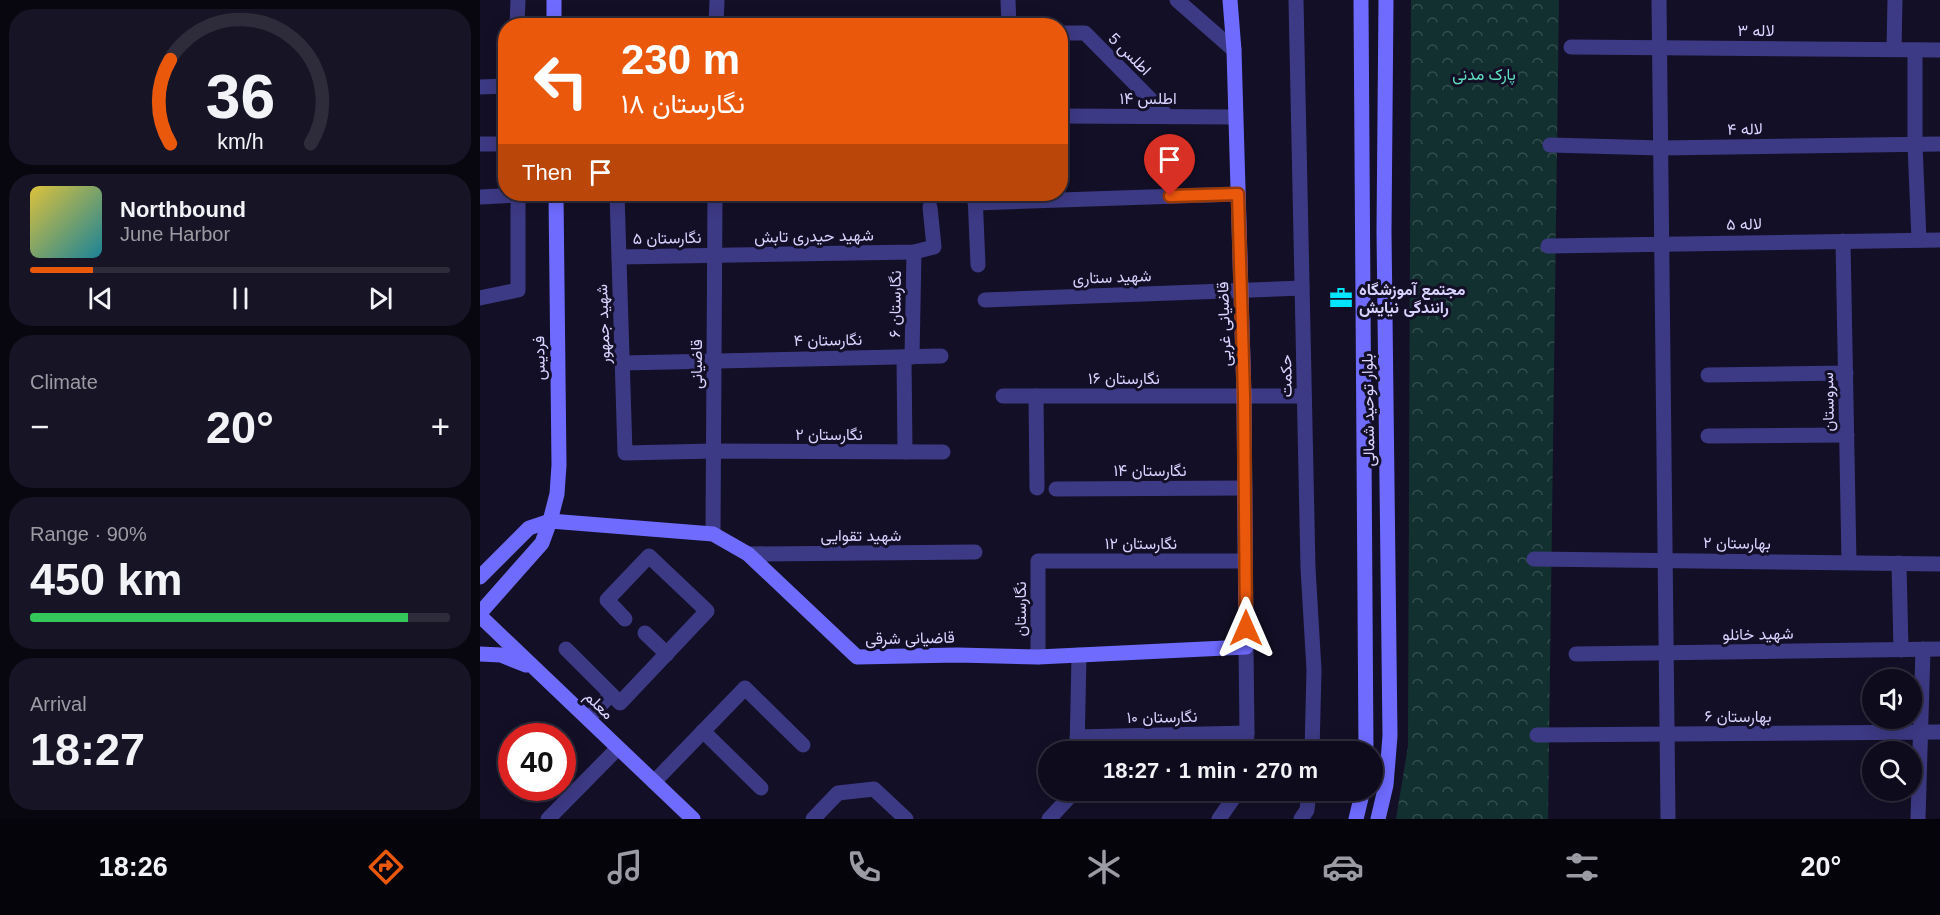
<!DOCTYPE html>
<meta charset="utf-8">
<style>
:root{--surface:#0e0b1c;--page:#171425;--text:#f1f3f6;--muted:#9b9ba3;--line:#2e2b3b;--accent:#ea580c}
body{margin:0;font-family:Helvetica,Vazirmatn,sans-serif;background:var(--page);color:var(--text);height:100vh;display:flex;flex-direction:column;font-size:22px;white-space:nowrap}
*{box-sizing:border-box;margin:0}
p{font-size:20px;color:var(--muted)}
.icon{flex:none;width:33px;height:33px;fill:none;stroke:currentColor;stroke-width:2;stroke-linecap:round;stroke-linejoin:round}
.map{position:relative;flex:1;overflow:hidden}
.sheet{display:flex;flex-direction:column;gap:9px;padding:9px;background:#08060f;width:480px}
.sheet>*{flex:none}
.top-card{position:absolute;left:18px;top:18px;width:570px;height:183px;border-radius:24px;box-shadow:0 3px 15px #0003,0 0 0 2px var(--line);background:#ea580c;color:#fff;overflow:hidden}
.buttons{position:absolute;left:1382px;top:669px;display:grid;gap:12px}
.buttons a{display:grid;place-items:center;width:60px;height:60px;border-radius:50%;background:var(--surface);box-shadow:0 3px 15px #0003,0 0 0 2px var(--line);font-size:30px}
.speed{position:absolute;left:18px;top:723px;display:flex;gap:12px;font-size:30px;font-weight:700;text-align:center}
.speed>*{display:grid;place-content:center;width:78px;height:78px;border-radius:50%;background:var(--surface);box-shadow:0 3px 15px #0003,0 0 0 2px var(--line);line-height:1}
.speed .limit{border:9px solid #d22;background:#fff;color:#111}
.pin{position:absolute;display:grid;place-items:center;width:51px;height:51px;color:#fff;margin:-62px -26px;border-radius:50% 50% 50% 0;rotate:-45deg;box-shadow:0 0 6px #0007}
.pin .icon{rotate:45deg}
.me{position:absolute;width:66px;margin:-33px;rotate:0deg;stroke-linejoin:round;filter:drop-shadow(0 0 4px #0008)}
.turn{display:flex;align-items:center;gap:21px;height:126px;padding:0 24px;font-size:27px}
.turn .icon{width:78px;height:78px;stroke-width:2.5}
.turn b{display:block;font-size:42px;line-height:51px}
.then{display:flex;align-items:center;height:57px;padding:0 24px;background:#0003;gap:12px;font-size:22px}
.big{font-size:45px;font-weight:700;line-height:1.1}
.sheet .widget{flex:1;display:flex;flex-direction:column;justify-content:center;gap:9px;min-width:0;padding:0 21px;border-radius:24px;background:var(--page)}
.sheet .dial{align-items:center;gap:0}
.dial svg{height:156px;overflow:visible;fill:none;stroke:var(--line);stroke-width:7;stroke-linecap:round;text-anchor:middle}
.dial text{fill:var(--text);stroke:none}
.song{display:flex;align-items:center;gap:18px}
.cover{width:72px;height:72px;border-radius:9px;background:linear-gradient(135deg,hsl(50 70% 55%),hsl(190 70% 35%))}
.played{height:6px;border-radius:3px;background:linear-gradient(90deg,var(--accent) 15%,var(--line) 15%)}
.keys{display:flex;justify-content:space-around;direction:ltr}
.heat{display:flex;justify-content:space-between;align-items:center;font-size:33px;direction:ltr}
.charge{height:9px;border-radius:4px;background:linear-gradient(90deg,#34c759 90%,var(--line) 0)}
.trip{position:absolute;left:558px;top:741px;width:345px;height:60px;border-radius:30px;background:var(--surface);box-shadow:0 3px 15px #0003,0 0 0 2px var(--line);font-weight:700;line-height:60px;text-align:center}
.menu{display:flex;height:96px;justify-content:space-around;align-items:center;background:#06040b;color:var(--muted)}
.menu .icon{width:42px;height:42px}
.menu .current{color:var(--accent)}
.menu b{font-size:27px;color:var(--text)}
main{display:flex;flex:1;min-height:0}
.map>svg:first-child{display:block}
.park{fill:url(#park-crowns)}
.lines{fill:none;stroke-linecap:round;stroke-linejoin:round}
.street{stroke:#3d3a85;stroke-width:15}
.secondary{stroke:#6f6bff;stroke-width:15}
.route-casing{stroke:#983908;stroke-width:15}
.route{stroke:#ea580c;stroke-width:10}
.labels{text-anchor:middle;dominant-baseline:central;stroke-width:6;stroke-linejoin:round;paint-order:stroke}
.street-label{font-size:16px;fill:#d9d4ff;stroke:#130f26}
.park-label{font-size:16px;fill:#5fe0c0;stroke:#130f26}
.poi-label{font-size:16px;font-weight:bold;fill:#d9d4ff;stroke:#130f26;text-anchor:start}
</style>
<main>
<section class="sheet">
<div class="widget dial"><svg viewBox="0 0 100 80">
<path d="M14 69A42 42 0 1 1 86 69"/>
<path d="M14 69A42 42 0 0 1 14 26" stroke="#ea580c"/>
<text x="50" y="56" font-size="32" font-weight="700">36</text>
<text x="50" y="72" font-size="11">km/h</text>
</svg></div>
<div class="widget">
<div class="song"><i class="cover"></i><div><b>Northbound</b><p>June Harbor</p></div></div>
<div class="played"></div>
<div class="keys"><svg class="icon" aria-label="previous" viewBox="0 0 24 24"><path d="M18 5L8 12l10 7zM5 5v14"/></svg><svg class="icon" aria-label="pause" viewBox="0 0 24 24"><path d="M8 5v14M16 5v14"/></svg><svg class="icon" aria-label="next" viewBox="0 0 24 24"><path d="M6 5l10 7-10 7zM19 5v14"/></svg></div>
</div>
<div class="widget"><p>Climate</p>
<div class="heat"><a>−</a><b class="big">20°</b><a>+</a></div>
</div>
<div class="widget"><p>Range · 90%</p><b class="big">450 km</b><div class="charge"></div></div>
<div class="widget"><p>Arrival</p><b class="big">18:27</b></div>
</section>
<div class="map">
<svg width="1460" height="819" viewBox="0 0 1460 819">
<defs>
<pattern id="park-crowns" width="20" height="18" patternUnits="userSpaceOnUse" patternTransform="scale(1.5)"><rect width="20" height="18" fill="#12302f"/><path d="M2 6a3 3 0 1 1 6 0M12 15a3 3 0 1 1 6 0" fill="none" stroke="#344d4e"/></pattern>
</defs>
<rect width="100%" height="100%" fill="#130f26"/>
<path class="park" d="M 931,0 L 1079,0 L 1068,819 L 916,819 L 928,746 Z"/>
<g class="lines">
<g class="street">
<path d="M 528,0 L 529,26"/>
<path d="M 697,0 L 754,50"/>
<path d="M 816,0 L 828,568 L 834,670 L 832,752"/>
<path d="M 1179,0 L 1188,819"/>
<path d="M 37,26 L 38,0"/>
<path d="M 236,26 L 237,0"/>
<path d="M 580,33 L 605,33 L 687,116"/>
<path d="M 1091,47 L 1460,50"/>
<path d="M 1414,49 L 1415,0"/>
<path d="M 1435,50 L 1435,145 L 1439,240"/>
<path d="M 0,87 L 26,86"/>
<path d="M 580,116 L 755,117"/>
<path d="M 0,144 L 26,144"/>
<path d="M 1070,145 L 1181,148 L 1460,144"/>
<path d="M 137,194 L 145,453 L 234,451 L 463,452"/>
<path d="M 495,194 L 498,265"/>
<path d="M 0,197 L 38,195"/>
<path d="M 495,203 L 758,194"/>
<path d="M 1363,241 L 1369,562"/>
<path d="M 1068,246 L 1460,240"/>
<path d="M 139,257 L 434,252 L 454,247 L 450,207"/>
<path d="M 0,298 L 38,290 L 38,194"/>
<path d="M 505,300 L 822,288"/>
<path d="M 424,357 L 425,452"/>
<path d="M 432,357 L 434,252"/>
<path d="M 142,363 L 461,356"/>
<path d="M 1228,375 L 1366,373"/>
<path d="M 523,396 L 824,396"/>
<path d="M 556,396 L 557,488"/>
<path d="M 1228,436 L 1367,435"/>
<path d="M 576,489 L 765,488"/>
<path d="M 233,534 L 235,194"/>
<path d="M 268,554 L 495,552"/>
<path d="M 1054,559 L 1460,564"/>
<path d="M 1419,563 L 1421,650"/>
<path d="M 165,633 L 187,654"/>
<path d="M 766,647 L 767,733 L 766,752"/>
<path d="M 86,649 L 140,703 L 227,611 L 169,556 L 127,600 L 145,619"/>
<path d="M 1096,654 L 1460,649"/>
<path d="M 558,657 L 558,561 L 765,561"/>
<path d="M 108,719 L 131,694"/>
<path d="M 223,731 L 281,788"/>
<path d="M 1057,735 L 1460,732"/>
<path d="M 597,737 L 767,733"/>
<path d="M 597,752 L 599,655"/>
<path d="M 174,782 L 265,688 L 323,745"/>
<path d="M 68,819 L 138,748"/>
<path d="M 333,819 L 358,793 L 394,789 L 426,819"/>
<path d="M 569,819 L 596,790"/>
<path d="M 739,819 L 759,790"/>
<path d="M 821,819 L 827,810 L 829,790"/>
<path d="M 1438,819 L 1443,649"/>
</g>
<g class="secondary">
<path d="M 74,0 L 74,26"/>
<path d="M 881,0 L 886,752"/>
<path d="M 0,577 L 49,528 L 70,521 L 233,534 L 268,554 L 377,657 L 477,655 L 558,657 L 766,647 L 764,396 L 754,50 L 750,0"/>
<path d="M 0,613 L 62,543 L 70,521 L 77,494 L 79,465 L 76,194"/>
<path d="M 0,616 L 213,819"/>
<path d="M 0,654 L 21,655 L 46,665"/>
<path d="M 876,819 L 883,790"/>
<path d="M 898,819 L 906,785 L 910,736 L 904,231 L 906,0"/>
</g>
</g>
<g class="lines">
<g class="route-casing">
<path id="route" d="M 690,196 L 758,194 L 764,396 L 766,628"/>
</g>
<use href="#route" class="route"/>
</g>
<defs>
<g id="office-bare" transform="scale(1.8)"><path d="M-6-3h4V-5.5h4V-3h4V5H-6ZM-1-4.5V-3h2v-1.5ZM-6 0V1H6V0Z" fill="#00e5ff" stroke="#130f26" stroke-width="2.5" paint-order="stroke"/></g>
</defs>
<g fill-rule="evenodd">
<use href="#office-bare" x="861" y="298"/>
</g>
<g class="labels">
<g class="street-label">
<text x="1276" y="30">لاله ۳</text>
<text transform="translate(650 54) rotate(45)">اطلس 5</text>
<text x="668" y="98">اطلس ۱۴</text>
<text transform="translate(1265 129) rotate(-1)">لاله ۴</text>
<text transform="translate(1264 224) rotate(-1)">لاله ۵</text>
<text transform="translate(334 236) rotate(-1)">شهید حیدری تابش</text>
<text transform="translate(187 238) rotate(-1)">نگارستان ۵</text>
<text transform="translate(632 277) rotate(-2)">شهید ستاری</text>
<text transform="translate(415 304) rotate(-89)">نگارستان ۶</text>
<text transform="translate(123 324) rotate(-92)">شهید جمهور</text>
<text transform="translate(744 324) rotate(-92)">قاضیانی غربی</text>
<text transform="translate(348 340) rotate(-1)">نگارستان ۴</text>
<text transform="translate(59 358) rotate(-91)">فردیس</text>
<text transform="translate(216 364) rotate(-90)">قاضیانی</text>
<text transform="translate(806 376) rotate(-91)">حکمت</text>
<text x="644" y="378">نگارستان ۱۶</text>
<text transform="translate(1348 402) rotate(-91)">سروستان</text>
<text transform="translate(888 410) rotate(-91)">بلوار توحید شمالی</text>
<text x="349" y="434">نگارستان ۲</text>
<text x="670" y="470">نگارستان ۱۴</text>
<text x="381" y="535">شهید تقوایی</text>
<text x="661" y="543">نگارستان ۱۲</text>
<text transform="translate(1257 543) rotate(1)">بهارستان ۲</text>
<text transform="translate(540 609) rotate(-90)">نگارستان</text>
<text transform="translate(1278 634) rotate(-1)">شهید خانلو</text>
<text transform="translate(430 638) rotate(-1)">قاضیانی شرقی</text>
<text transform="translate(119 705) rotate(44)">معلم</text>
<text x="1258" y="716">بهارستان ۶</text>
<text transform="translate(682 717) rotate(-1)">نگارستان ۱۰</text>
</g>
<g class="park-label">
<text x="1004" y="74">پارک مدنی</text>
</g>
<g class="poi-label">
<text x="879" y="289">مجتمع آموزشگاه<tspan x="879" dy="18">رانندگی نیایش</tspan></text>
</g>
</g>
</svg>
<div class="buttons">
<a><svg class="icon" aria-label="sound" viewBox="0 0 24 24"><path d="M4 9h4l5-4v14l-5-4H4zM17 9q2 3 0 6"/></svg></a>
<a><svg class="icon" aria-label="search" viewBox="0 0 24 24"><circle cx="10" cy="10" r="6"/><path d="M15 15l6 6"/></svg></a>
</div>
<div class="speed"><div class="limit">40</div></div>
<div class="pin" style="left:690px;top:196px;background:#d93025"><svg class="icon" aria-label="arrive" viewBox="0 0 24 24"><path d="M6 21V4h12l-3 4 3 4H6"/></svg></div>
<svg class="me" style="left:766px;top:628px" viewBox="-20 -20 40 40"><path d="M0-17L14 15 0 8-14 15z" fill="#ea580c" stroke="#fff" stroke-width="4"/></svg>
<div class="trip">18:27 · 1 min · 270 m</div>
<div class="top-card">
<div class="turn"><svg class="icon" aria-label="left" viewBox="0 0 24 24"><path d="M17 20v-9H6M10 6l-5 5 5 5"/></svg><div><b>230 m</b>نگارستان ۱۸</div></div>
<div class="then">Then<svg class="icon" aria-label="arrive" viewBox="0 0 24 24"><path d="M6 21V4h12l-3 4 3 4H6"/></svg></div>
</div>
</div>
</main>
<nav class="menu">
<b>18:26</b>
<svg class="icon current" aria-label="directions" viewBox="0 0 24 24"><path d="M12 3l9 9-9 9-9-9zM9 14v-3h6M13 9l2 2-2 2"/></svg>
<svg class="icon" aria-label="music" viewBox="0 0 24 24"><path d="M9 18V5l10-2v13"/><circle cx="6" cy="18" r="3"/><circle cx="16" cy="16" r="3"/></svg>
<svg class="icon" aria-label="phone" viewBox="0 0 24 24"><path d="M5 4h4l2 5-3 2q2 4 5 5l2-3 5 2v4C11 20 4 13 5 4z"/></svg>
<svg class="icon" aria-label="climate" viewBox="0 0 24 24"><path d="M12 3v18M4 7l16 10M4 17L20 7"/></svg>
<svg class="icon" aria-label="car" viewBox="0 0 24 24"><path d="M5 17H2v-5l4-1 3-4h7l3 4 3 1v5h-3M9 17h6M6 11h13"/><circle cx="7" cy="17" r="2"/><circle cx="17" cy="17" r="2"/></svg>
<svg class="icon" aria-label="filters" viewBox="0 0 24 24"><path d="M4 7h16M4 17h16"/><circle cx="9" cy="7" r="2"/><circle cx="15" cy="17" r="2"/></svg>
<b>20°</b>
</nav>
